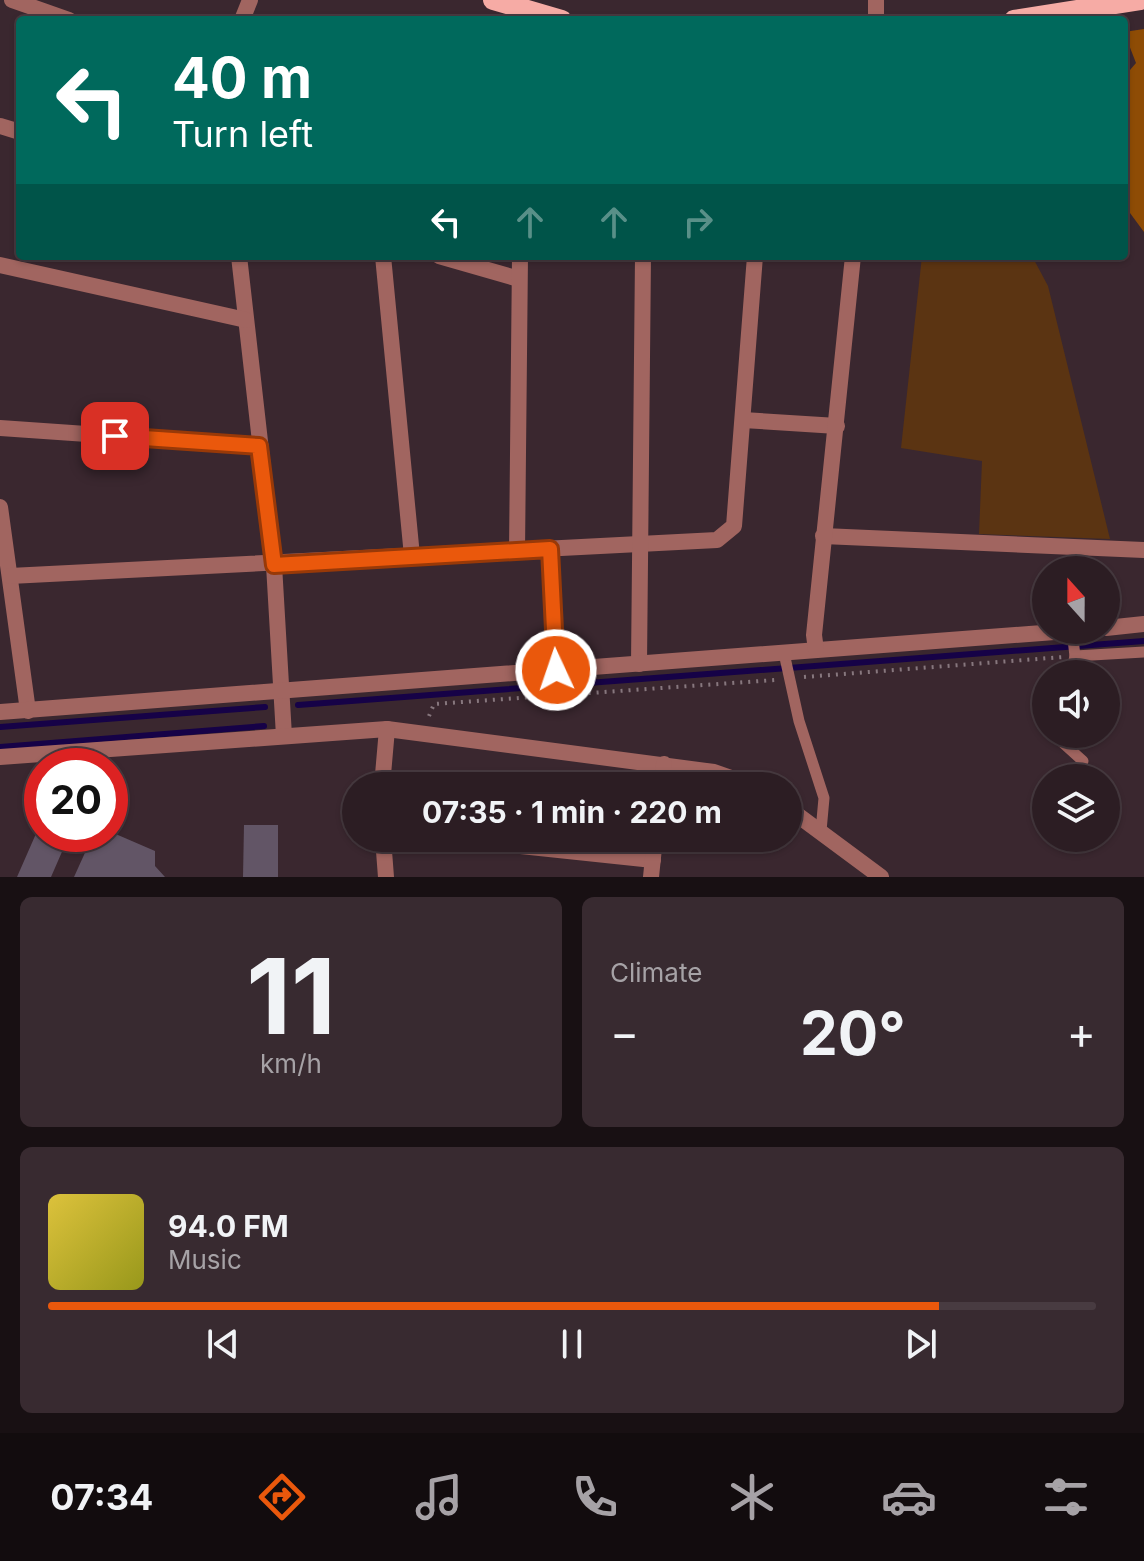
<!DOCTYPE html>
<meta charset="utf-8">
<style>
:root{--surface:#2c1d23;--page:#382a30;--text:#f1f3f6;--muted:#a6a2a6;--line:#483b41;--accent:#ea580c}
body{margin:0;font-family:Inter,sans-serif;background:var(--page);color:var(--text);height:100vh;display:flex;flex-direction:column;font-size:30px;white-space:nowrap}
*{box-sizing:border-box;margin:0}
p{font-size:26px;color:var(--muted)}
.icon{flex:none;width:44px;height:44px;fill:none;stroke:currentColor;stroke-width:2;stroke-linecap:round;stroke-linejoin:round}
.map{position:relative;height:877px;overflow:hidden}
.details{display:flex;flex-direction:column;gap:20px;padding:20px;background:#181013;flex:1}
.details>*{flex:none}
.guide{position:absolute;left:16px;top:16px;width:1112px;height:244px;border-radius:8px;box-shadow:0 2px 6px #0004,0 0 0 2px var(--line);background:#00695c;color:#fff;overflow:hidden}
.needle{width:52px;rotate:339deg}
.buttons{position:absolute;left:1032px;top:556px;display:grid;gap:16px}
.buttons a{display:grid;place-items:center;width:88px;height:88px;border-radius:50%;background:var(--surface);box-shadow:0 2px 6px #0004,0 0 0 2px var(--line);font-size:40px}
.speed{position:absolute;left:24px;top:748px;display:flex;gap:16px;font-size:40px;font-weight:700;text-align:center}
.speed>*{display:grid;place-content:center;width:104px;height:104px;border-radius:50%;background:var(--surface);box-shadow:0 2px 6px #0004,0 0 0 2px var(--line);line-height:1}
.speed .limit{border:12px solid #d22;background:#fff;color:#111}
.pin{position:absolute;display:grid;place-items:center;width:68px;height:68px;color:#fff;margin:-34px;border-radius:16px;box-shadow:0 4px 12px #0006}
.me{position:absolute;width:88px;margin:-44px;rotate:357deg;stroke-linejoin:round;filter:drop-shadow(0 0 6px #0008)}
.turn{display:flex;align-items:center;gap:28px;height:168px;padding:0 24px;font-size:36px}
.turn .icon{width:104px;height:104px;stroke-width:2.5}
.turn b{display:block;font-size:56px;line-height:68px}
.lanes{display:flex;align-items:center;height:76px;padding:0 24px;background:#0003;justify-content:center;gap:40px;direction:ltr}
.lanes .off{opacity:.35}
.big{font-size:60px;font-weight:700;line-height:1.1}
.details .card{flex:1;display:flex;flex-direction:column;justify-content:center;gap:12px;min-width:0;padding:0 28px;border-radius:12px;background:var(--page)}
.details .dial{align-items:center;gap:0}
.dial b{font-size:104px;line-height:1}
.song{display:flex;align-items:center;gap:24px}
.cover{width:96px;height:96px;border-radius:12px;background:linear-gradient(135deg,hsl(50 70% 55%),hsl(60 70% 35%))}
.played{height:8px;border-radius:4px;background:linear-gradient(90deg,var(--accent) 85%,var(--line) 85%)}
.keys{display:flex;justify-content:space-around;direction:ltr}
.heat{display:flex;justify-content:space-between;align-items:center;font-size:44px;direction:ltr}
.details .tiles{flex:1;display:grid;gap:20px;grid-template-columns:1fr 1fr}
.card:last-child{grid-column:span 2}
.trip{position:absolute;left:342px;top:772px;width:460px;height:80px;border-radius:40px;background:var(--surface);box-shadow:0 2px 6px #0004,0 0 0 2px var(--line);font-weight:700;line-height:80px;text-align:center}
.menu{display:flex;height:128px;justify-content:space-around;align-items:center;background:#120c0e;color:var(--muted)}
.menu .icon{width:56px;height:56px}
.menu .active{color:var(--accent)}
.menu b{font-size:36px;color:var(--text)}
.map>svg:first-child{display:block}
.green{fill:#5b3412}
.forest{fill:#8e4c05}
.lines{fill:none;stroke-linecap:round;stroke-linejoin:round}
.stream{stroke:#160247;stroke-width:6}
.building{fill:#625566}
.path{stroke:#87777e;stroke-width:4;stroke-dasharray:2 6;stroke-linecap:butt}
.service{stroke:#a16560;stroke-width:11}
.minor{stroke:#a16560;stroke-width:16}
.tertiary{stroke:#a16560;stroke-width:16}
.primary{stroke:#f6aba5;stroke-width:20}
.route-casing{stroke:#983908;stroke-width:20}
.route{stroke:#ea580c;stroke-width:14}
</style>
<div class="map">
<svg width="1144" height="877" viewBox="0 0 1144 877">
<rect width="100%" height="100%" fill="#3a272f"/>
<path class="green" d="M 922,256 L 1032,256 L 1048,286 L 1110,539 L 979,534 L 982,461 L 901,448 Z"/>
<path class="forest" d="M 1144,29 L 1144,232 L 1130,213 L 1124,211 L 1124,77 L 1136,63 L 1124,32 Z"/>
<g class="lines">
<g class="stream">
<path d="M 298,705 L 1144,641"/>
<path d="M 0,727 L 265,707"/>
<path d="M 0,747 L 264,726"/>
</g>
</g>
<g class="building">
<path d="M 42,820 L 42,834 L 62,834 L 68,838 L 51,877 L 17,877 Z"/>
<path d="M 244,825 L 278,825 L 278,877 L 243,877 Z"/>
<path d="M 111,832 L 155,851 L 155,866 L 165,877 L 74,877 L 93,835 L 107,841 Z"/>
</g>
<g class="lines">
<g class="path">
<path d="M 804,677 L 1063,657"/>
<path d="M 429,716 L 434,704 L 775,680"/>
</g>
<g class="service">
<path d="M 550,549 L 556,670"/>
<path d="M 784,653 L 799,721 L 824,798 L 821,831"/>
<path d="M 1075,656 L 1144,652"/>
<path d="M 1071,674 L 1075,656 L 1072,631"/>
<path d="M 1060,734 L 1063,743 L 1083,761"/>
</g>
<g class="minor">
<path d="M 12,0 L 69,20"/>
<path d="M 242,20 L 250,0"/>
<path d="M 0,126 L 20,132"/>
<path d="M 239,256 L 274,565 L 284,736"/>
<path d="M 383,256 L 412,556"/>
<path d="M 439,256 L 519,279"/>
<path d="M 0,265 L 246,320"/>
<path d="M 743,420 L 837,426"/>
<path d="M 0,428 L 259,446"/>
<path d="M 0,507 L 28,711"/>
<path d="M 823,536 L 1144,550"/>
<path d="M 517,552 L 520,256"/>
<path d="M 10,576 L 717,540 L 734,526 L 755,256"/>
<path d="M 1106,628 L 1144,624"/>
<path d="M 639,664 L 643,256"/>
<path d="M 0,712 L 1081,630"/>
<path d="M 0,757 L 387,729 L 714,772 L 754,786"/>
<path d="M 382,786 L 387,729"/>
<path d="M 662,786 L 664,764"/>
<path d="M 788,808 L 881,877"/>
<path d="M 383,838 L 386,877"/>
<path d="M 446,838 L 653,860"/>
<path d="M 651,877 L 655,838"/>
</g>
<g class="tertiary">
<path d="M 876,0 L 876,20"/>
<path d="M 816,650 L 814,635 L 853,256"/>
</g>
<g class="primary">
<path d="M 493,0 L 562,20"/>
<path d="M 1014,20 L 1140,0"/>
</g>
</g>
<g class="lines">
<g class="route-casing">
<path id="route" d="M 115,436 L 259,446 L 274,565 L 550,549 L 556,670"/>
</g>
<use href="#route" class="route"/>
</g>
</svg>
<div class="buttons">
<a><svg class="needle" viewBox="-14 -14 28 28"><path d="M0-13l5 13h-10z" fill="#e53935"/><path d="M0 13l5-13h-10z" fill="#a6a2a6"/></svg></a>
<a><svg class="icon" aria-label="sound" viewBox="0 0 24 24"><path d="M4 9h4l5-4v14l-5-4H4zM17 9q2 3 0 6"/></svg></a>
<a><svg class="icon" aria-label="layers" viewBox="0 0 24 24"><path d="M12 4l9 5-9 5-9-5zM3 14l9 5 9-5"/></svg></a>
</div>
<div class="speed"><div class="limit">20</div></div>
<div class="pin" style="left:115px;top:436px;background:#d93025"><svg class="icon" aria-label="arrive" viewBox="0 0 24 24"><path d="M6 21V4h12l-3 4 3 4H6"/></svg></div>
<svg class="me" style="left:556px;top:670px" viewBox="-20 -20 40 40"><circle r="17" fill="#ea580c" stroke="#fff" stroke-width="3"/><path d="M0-11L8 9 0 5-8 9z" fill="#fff"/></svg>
<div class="trip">07:35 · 1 min · 220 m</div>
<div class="guide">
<div class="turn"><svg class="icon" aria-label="left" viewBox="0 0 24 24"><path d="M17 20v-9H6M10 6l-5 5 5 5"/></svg><div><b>40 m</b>Turn left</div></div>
<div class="lanes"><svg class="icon" aria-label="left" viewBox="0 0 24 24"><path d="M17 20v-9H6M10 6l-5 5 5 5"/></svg><svg class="icon off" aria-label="ahead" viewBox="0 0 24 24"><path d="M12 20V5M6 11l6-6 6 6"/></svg><svg class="icon off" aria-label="ahead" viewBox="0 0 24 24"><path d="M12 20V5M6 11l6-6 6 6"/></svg><svg class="icon off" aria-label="right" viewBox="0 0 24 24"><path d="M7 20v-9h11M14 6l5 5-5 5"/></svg></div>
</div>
</div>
<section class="details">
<div class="tiles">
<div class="card dial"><b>11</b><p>km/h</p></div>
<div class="card"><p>Climate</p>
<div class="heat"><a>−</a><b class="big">20°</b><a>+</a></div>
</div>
<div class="card">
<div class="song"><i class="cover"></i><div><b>94.0 FM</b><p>Music</p></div></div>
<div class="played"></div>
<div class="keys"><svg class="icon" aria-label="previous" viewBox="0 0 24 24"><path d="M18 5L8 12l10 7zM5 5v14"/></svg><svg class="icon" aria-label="pause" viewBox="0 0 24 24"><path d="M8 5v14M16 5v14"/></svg><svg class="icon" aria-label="next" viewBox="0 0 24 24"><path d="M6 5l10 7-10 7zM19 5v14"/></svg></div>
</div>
</div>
</section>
<nav class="menu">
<b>07:34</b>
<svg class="icon active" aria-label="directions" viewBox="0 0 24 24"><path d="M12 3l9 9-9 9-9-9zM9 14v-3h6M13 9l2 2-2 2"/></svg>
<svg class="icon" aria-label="music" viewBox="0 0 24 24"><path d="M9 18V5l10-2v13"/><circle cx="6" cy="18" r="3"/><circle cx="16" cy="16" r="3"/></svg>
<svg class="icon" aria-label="phone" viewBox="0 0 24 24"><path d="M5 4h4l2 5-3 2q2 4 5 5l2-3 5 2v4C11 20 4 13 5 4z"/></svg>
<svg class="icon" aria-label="climate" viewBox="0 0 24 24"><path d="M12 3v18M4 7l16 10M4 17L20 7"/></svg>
<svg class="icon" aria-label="car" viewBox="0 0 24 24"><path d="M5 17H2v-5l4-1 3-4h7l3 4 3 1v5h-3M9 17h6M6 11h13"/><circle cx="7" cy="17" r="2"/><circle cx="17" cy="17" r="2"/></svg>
<svg class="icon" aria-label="filters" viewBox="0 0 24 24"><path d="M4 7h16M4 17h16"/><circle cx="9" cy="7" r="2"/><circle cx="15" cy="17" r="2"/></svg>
</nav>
